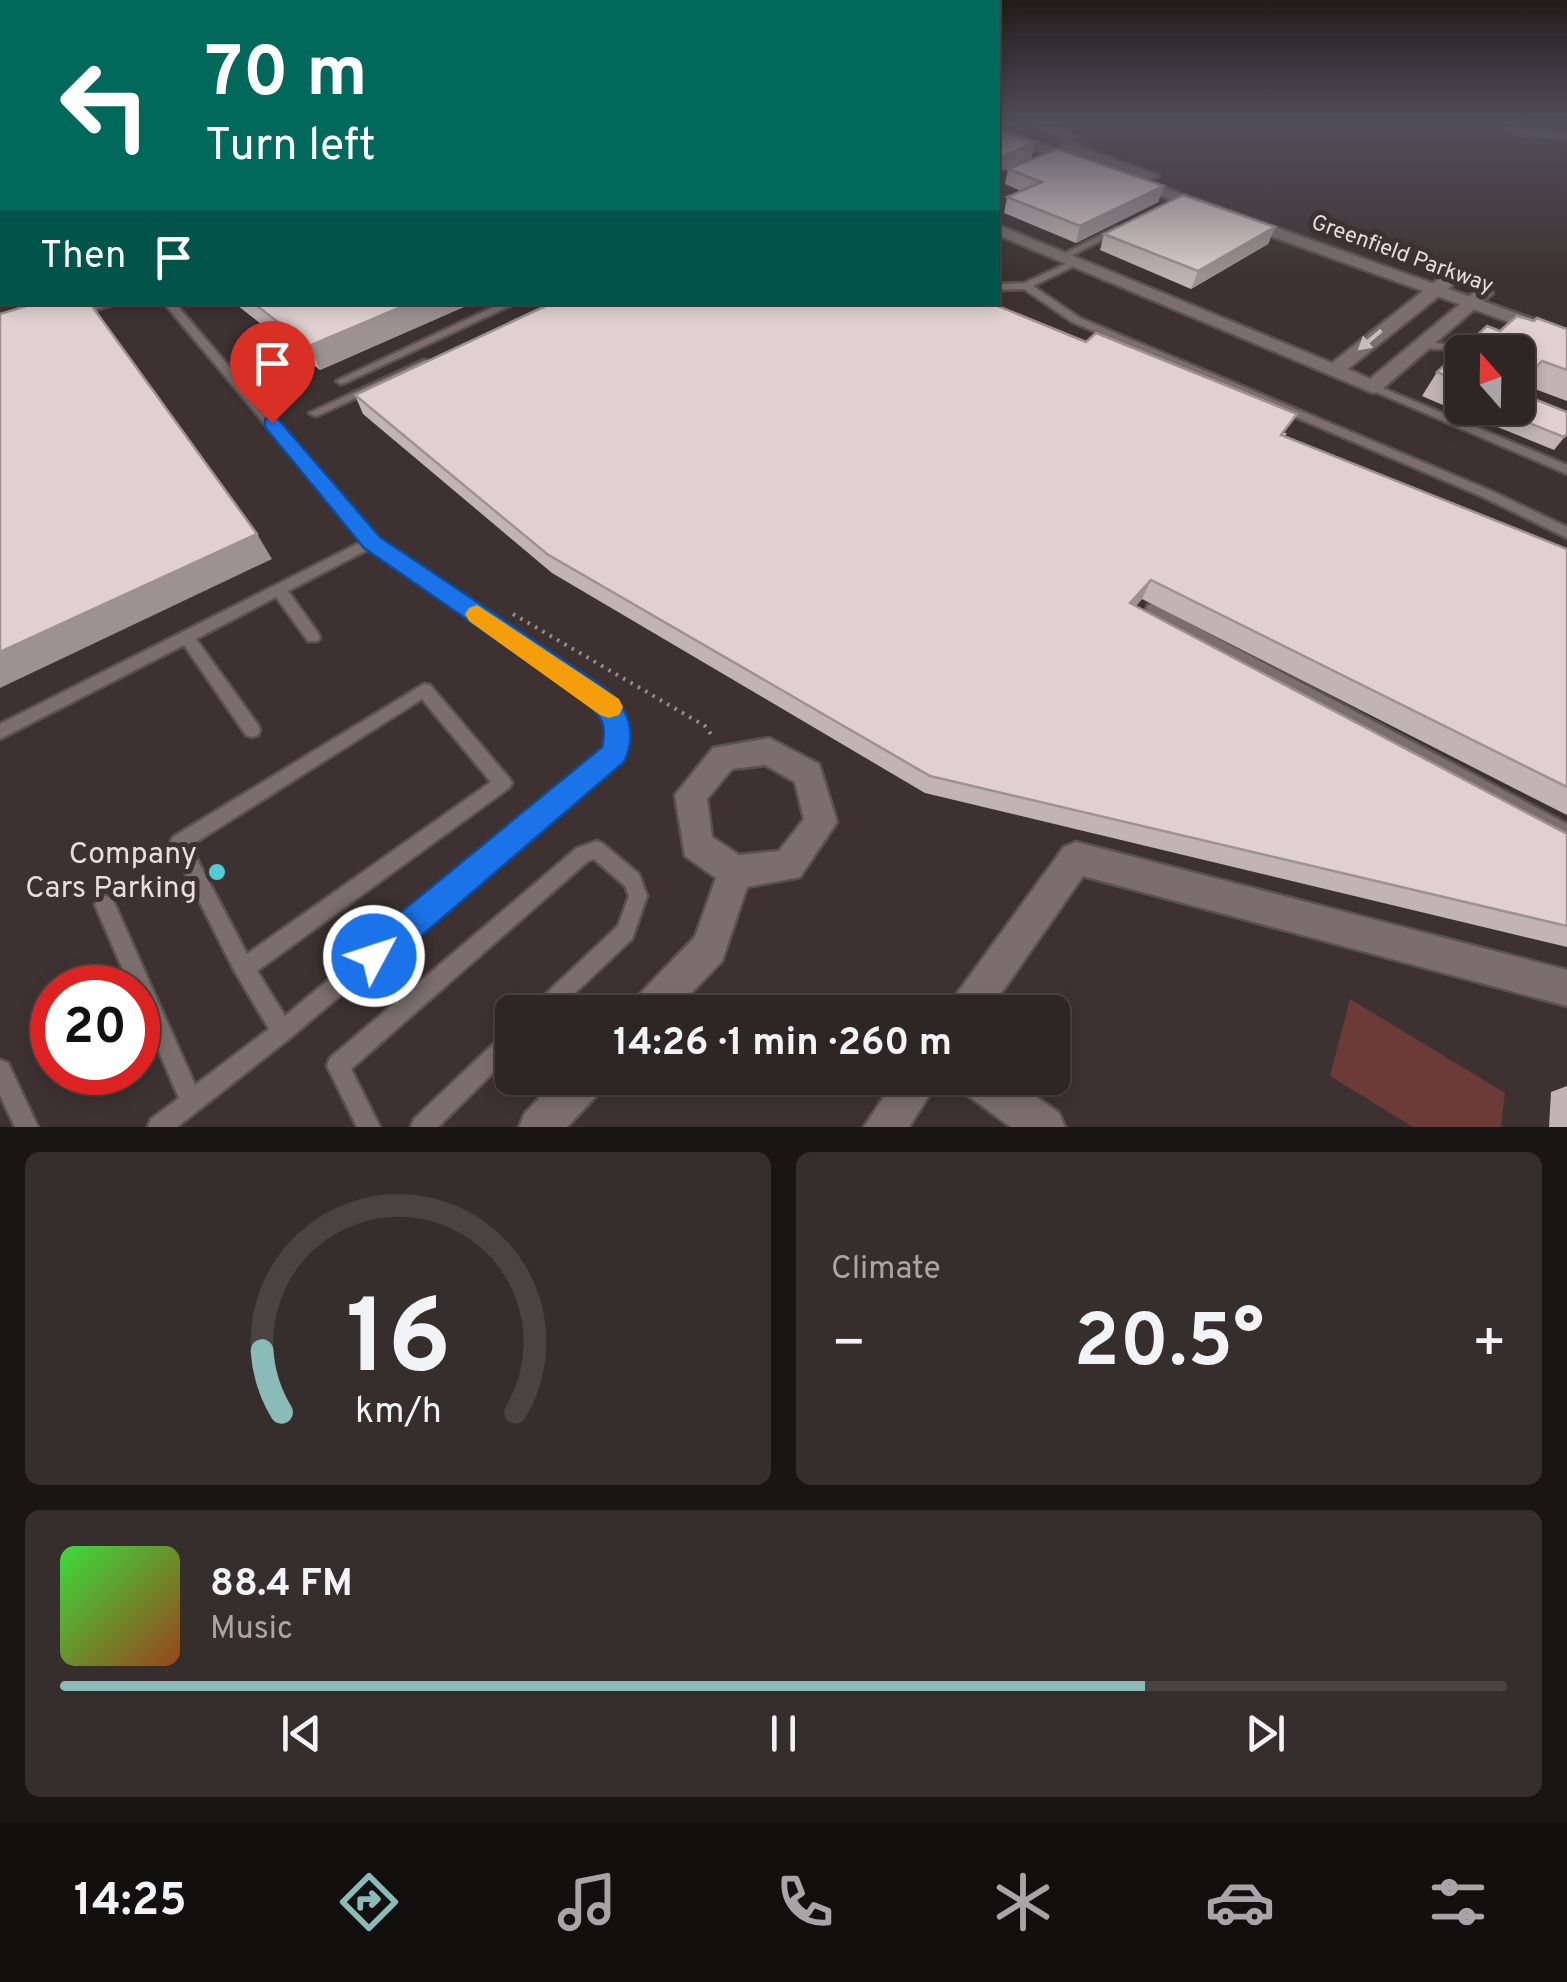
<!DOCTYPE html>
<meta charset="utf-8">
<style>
:root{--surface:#2e2625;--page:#362e2d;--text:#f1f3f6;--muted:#a7a5a7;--line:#494342;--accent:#8bbbb9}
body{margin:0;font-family:Overpass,sans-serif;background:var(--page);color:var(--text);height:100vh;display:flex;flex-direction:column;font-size:38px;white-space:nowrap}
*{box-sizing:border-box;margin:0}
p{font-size:32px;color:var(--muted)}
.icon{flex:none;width:55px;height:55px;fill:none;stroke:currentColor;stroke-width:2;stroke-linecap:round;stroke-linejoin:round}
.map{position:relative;height:1127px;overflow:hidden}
.drawer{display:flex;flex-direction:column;gap:25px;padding:25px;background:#191514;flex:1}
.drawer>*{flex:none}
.hud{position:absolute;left:0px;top:0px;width:1000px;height:305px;box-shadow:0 5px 15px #0003,0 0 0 2px var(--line);background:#00695c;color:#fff;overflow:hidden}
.needle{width:65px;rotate:340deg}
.buttons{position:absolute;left:1445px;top:335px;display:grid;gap:20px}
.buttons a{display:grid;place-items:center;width:90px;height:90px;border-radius:15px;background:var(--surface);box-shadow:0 5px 15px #0003,0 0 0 2px var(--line);font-size:50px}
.speed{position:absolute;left:30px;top:965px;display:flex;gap:20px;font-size:50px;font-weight:700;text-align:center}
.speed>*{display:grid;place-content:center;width:130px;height:130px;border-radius:50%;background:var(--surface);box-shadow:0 5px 15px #0003,0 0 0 2px var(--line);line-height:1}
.speed .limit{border:15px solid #d22;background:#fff;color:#111}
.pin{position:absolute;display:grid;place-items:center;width:85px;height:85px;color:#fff;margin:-102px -42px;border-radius:50% 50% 50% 0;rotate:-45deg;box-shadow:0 0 10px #0007}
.pin .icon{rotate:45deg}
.me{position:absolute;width:110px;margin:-55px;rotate:50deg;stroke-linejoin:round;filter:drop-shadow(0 0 8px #0008)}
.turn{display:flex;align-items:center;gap:35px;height:210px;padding:0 40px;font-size:45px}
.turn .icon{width:130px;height:130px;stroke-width:2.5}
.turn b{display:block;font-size:70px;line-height:85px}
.then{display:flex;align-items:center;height:95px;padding:0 40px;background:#0003;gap:20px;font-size:38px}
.big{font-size:75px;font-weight:700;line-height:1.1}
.drawer .tile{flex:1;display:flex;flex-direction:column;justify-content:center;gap:15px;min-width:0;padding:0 35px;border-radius:15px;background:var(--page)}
.drawer .dial{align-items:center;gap:0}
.dial svg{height:260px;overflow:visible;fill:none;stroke:var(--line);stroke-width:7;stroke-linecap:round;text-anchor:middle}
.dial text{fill:var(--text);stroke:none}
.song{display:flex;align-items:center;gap:30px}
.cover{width:120px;height:120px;border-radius:15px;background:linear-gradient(135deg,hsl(120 70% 55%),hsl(20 70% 35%))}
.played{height:10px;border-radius:5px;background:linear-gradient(90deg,var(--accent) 75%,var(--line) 75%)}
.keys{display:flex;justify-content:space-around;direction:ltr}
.heat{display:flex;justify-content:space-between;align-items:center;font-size:55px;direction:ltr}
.drawer .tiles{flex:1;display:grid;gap:25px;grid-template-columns:1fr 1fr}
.tile:last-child{grid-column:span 2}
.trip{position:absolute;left:495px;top:995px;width:575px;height:100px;border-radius:15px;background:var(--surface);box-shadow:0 5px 15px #0003,0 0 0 2px var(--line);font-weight:700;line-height:100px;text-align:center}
.tab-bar{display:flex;height:160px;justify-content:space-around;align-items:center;background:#120f0f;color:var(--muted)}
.tab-bar .icon{width:70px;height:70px}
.tab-bar .active{color:var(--accent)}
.tab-bar b{font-size:45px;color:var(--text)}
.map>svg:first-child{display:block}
.green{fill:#6c3b37}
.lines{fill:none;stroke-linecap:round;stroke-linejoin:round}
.service-casing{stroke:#5a5150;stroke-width:5}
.minor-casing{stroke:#5a5150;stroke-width:5}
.secondary-casing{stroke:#5a5150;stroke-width:5}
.path{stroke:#968d8c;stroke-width:4;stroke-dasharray:2.5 6;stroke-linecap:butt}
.service{fill:#7b6e6d;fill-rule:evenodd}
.minor{fill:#7b6e6d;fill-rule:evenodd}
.secondary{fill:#7b6e6d;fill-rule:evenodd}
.wall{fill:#c1b4b2}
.shaded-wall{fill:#9d9291}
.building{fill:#e0d1cf;stroke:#9d9291;stroke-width:2.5}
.oneway{fill:#c6bdbc}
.route{fill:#1a73e8;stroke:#114b97;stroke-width:2.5}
.slow{fill:#f59e0b}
.poi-dot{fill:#52cbd8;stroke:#3d3231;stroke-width:4}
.labels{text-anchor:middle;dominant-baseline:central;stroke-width:10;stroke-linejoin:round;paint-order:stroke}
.far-street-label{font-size:22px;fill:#e6dfde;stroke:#3d3231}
.near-poi-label{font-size:30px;fill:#e6dfde;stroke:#3d3231;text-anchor:end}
</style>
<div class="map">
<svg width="1567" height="1127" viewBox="0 0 1567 1127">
<rect width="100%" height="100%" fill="#3d3231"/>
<path class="green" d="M 1350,999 L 1505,1093 L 1501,1127 L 1413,1127 L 1330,1076 Z"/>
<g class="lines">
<g class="service-casing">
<g id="service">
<path d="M 1498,123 L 1506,123 L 1518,130 L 1567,135 L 1567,139 L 1516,134 Z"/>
<rect x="0" y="162" width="2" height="8"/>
<path d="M 0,219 L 2,220 L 2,225 L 0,225 Z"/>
<path d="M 1117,227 L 1124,229 L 1065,259 L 1057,257 Z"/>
<path d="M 2,254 L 2,260 L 0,261 L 0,255 Z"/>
<path d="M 1072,261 L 1080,263 L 1033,286 L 1080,318 L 1489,490 L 1567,527 L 1567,538 L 1481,496 L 1072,322 L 1024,289 L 998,290 L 998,284 L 1024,283 Z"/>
<path d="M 2,267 L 2,273 L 0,274 L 0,268 Z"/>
<path d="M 2,278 L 2,284 L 0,285 L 0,279 Z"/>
<path d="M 103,302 L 120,302 L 77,316 L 72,313 Z"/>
<path d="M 163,302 L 174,302 L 377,539 L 601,690 C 621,710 630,732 620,759 L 290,1038 L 177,1127 L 148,1127 L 151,1119 L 179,1098 L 138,1003 L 138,988 L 131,988 L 95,905 L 98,898 L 105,896 L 112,898 L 195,1085 L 269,1029 L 234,970 L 173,849 L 170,843 L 173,837 L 424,684 L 430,685 L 509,778 L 512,783 L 509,788 L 257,971 L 285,1016 L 606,750 C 610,728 606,715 589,700 L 371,548 L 288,591 L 318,633 L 320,637 L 318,641 L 308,641 L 276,597 L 196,639 L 258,725 L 260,730 L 258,735 L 252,737 L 246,735 L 184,645 L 0,739 L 0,724 L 363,541 ZM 422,699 L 491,782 L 247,954 L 190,846 Z"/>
<path d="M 504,302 L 518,302 L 345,383 L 341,384 L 336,381 Z"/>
<path d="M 1482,337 L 1486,338 L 1486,342 C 1462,347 1437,354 1414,344 L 1419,341 L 1445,344 Z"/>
<path d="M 424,360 L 428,361 L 428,365 L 319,415 L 315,416 L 309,413 Z"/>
<path d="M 1373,384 L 1567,465 L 1567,474 L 1369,389 L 1367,387 Z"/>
<path d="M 1153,604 L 1567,824 L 1567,841 L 1148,613 L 1146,609 L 1148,605 Z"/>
<path d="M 597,841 L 603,844 L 639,874 L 647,896 L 632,939 L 555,1012 L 531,1012 L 534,1005 L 618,926 L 629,896 L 625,886 L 594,859 L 588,861 L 351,1069 L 380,1127 L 357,1127 L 327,1066 L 330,1058 L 577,848 Z"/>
<path d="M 512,1029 L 512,1054 L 438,1127 L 411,1127 L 414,1119 L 505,1033 Z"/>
<path d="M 0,1060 L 8,1063 L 38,1127 L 15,1127 L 0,1095 Z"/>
</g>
</g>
<g class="minor-casing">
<g id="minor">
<path d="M 1025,123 L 1043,123 L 1078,137 L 1066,140 Z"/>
<path d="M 998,225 L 1332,363 L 1442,276 L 1454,276 L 1454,284 L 1348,369 L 1370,379 L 1478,289 L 1493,293 L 1380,391 L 1373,393 L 998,235 Z"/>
<path d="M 0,292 L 3,302 L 0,303 Z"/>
<path d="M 769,738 L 819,764 L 837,822 L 800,877 L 747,887 L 722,961 L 673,1012 L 629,1012 L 635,999 L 695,937 L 716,878 L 685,856 L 675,795 L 713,748 ZM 765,765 L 795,782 L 804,819 L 779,851 L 739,855 L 712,837 L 707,799 L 732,769 Z"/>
<path d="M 1076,842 L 1567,970 L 1567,1006 L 1083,876 L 988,1012 L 947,1012 L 953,999 L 1064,847 Z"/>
<path d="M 559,1078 L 606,1078 L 600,1092 L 567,1127 L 519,1127 L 525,1113 Z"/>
<path d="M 896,1078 L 940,1078 L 909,1127 L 864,1127 Z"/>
<path d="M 957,1078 L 1010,1078 L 1059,1113 L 1065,1127 L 1011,1127 L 963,1092 Z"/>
</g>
</g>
<g class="secondary-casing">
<g id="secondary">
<path d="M 998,129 L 1087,160 L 1089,163 L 1077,166 L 998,137 Z"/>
<path d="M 1062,143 L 1072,143 L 1159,176 L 1147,179 L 1062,149 Z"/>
<path d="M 1124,177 L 1134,177 L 1567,331 L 1567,343 L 1124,183 Z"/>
</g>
</g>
<path class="path" d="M 513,614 L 705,726 L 713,737"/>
<use href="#service" class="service"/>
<use href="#minor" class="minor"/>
<use href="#secondary" class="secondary"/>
</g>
<g class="wall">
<path d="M 998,130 L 1032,158 L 998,172 Z"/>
<path d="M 1008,169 L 1164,186 L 1158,202 L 1076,243 L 1004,213 L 1007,197 L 1021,191 L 1005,184 Z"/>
<path d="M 1275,227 L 1268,244 L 1191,289 L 1100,250 L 1104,234 Z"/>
<path d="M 233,302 L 475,302 L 320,370 Z"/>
<path d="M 1517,316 L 1534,321 L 1537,318 L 1567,329 L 1567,401 L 1524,385 L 1518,392 L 1518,352 L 1462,352 L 1462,408 L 1503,408 L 1487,424 L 1422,396 L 1437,372 L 1487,326 L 1500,331 Z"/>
<path d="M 355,395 L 1287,433 L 1284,437 L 1567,549 L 1567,815 L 1142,599 L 1136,606 L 1567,834 L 1567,947 L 925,793 L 552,573 L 363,414 Z"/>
<path d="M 1504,413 L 1567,434 L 1554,450 L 1495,426 Z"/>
<path d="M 1567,1086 L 1567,1127 L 1549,1127 L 1551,1092 Z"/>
</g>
<g class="shaded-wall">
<path d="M 1035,142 L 1032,158 L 999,172 L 1002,157 Z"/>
<path d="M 1164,186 L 1158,202 L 1076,243 L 1080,226 Z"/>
<path d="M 1275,227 L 1268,244 L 1191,289 L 1198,271 Z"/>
<path d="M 413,302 L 475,302 L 320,370 L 309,346 Z"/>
<path d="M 1542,361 L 1524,385 L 1518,392 L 1518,386 Z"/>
<path d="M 257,534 L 272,559 L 0,688 L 0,652 Z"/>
<path d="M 1151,580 L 1142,599 L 1122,622 L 1130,603 Z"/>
</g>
<g class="building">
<path d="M 998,130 L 1035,142 L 1002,157 L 998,155 Z"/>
<path d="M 1057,149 L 1164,186 L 1080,226 L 1007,197 L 1042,182 L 1008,169 Z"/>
<path d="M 1183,195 L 1275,227 L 1198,271 L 1104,234 Z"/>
<path d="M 39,302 L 89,302 L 257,534 L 0,652 L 0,314 Z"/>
<path d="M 252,302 L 413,302 L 309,346 Z"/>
<path d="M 554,302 L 988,302 L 1086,342 L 1096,333 L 1297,414 L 1281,435 L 1567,549 L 1567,787 L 1151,580 L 1130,603 L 1567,834 L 1567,926 L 930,776 L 547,554 L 355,395 Z"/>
<path d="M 1517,316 L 1534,321 L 1537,318 L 1567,329 L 1567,370 L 1542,361 L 1518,386 L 1518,352 L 1462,352 L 1462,382 L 1437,372 L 1487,326 L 1500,331 Z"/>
<path d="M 1522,394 L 1567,412 L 1567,434 L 1564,437 L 1504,413 L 1510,408 L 1518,408 L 1518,399 Z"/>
</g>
<defs><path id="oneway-solid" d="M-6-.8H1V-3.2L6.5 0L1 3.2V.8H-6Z" transform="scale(2.5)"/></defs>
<use class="oneway" href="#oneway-solid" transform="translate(1370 340) rotate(140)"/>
<linearGradient id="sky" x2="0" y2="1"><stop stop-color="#221c1b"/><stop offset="0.44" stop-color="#514f5a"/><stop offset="1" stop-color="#514f5a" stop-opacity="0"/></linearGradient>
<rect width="1567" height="281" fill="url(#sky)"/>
<path class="route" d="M 272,417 L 278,419 L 380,537 L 604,687 C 629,708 638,733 624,762 L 385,967 L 374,972 L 362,967 L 357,956 L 362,944 L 602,747 C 607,726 602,716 586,702 L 364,548 L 265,427 L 265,419 Z"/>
<path class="slow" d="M 477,605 L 619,699 L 623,707 L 619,715 L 609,718 L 600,715 L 469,621 L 465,614 L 469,608 Z"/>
<circle class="poi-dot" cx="217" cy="872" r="10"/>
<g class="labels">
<g class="far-street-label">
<text transform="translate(1402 255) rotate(20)">Greenfield Parkway</text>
</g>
<g class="near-poi-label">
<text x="197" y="855">Company<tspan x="197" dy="34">Cars Parking</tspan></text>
</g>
</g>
</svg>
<div class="buttons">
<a><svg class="needle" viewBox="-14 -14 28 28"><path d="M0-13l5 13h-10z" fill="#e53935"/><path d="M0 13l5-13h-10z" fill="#a7a5a7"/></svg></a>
</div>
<div class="speed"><div class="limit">20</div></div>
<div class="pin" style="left:272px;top:423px;background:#d93025"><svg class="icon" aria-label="arrive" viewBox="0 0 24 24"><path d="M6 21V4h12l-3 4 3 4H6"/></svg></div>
<svg class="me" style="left:374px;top:956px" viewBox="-20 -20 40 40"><circle r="17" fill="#1a73e8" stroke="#fff" stroke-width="3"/><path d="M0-11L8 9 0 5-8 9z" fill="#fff"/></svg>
<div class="trip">14:26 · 1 min · 260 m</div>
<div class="hud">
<div class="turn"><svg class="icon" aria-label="left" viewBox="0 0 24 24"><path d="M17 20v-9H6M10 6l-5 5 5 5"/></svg><div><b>70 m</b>Turn left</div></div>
<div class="then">Then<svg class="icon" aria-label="arrive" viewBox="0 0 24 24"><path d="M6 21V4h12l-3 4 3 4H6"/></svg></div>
</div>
</div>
<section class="drawer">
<div class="tiles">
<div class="tile dial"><svg viewBox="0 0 100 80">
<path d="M14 69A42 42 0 1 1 86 69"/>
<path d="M14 69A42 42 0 0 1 8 50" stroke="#8bbbb9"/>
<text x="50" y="56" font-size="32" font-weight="700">16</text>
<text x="50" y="72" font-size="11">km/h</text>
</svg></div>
<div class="tile"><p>Climate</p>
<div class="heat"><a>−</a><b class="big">20.5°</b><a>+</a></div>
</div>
<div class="tile">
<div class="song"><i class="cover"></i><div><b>88.4 FM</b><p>Music</p></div></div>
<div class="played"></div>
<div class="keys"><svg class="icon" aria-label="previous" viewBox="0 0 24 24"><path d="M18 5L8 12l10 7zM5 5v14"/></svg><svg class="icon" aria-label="pause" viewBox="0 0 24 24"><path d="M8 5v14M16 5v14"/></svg><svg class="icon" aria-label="next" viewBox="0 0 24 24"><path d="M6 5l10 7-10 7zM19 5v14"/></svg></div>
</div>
</div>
</section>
<nav class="tab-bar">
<b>14:25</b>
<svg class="icon active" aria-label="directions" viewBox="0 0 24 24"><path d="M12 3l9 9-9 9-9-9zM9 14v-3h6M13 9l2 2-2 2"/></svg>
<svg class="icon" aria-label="music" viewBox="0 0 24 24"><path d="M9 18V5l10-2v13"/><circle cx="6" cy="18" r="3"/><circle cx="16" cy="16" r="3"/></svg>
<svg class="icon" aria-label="phone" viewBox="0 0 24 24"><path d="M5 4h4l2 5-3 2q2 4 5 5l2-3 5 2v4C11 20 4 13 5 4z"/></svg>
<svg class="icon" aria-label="climate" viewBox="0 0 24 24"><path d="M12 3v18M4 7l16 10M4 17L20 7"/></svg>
<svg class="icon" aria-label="car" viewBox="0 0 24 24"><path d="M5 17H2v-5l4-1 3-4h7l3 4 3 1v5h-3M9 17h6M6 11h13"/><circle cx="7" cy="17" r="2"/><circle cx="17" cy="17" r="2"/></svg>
<svg class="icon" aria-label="filters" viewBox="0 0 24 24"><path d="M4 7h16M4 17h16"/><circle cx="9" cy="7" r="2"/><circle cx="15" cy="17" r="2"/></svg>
</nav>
